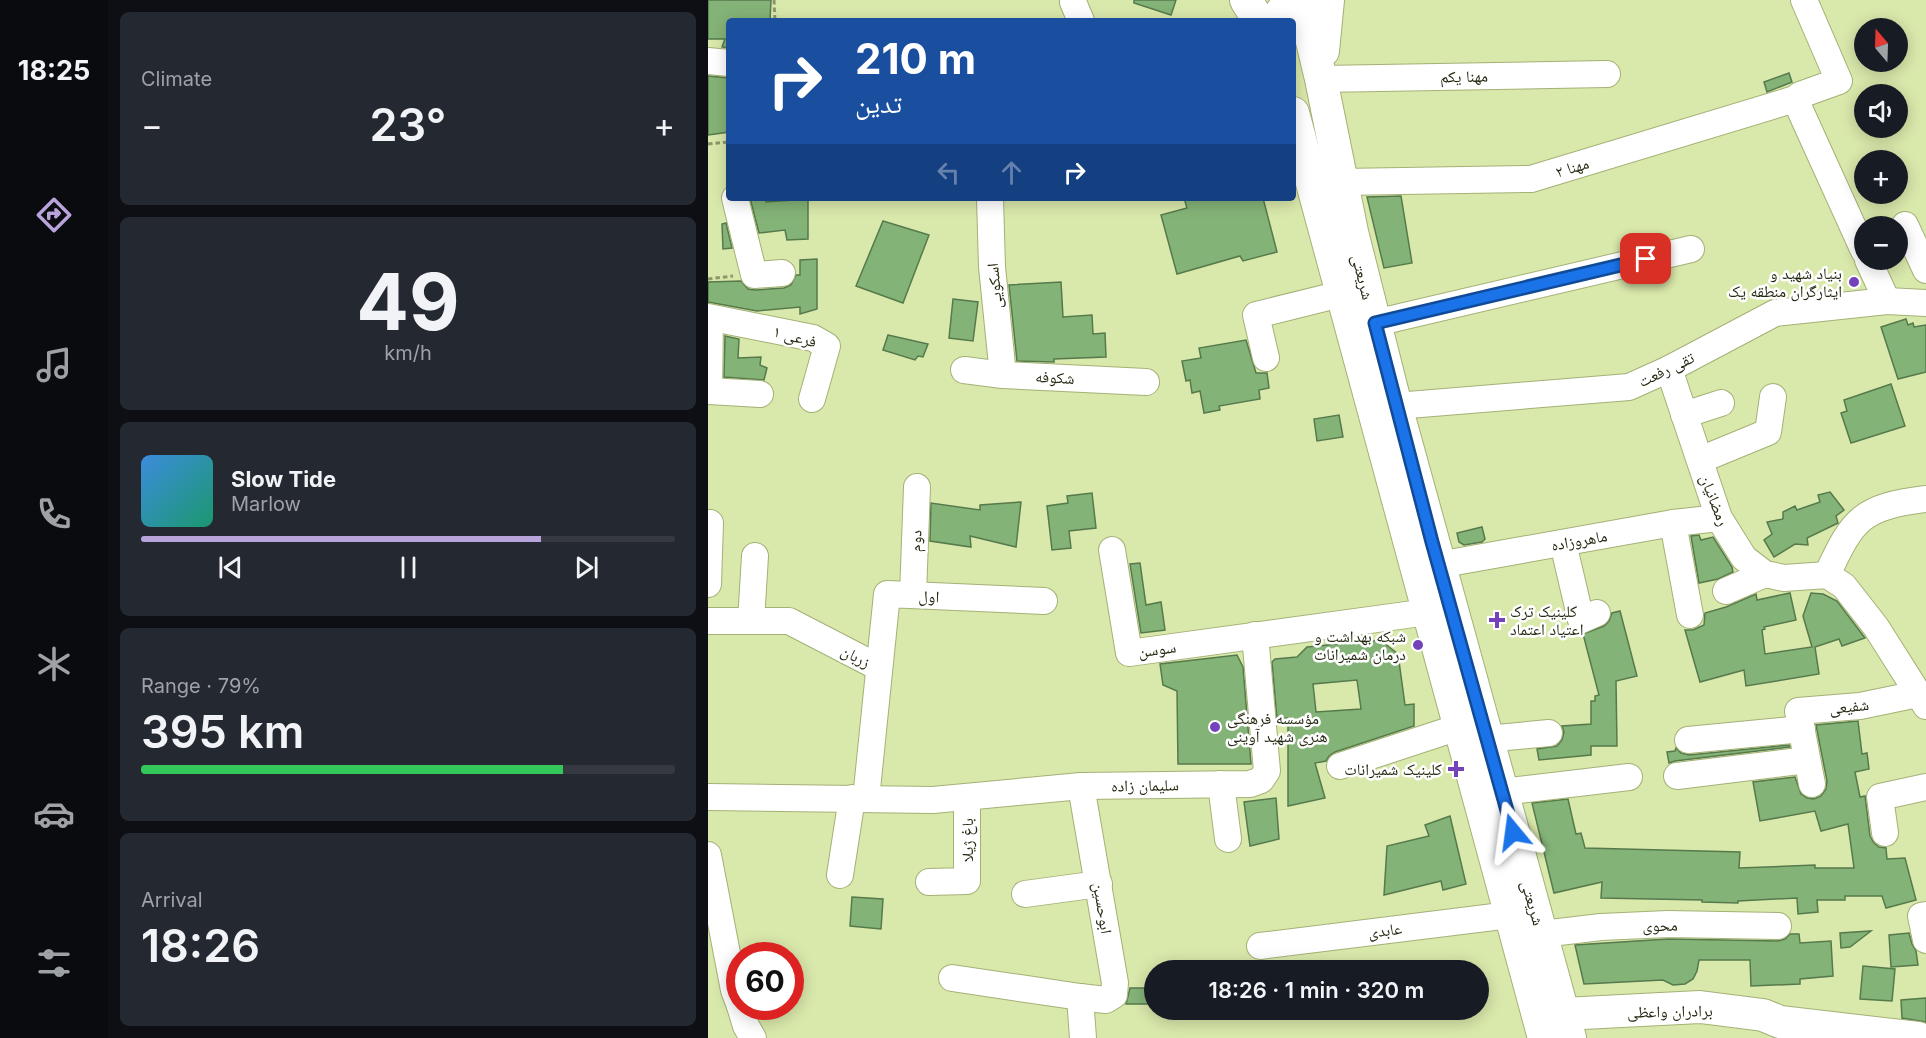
<!DOCTYPE html>
<meta charset="utf-8">
<style>
:root{--surface:#171b24;--page:#242831;--text:#f1f3f6;--muted:#9ea1a6;--line:#363941;--accent:#b9a3db}
body{margin:0;font-family:Inter,"Noto Naskh Arabic",sans-serif;background:var(--page);color:var(--text);height:100vh;display:flex;flex-direction:column;font-size:22px;white-space:nowrap}
*{box-sizing:border-box;margin:0}
p{font-size:20px;color:var(--muted)}
.icon{flex:none;width:33px;height:33px;fill:none;stroke:currentColor;stroke-width:2;stroke-linecap:round;stroke-linejoin:round}
.map{position:relative;flex:1;overflow:hidden}
.panel{display:flex;flex-direction:column;gap:12px;padding:12px;background:#0d0f14;width:600px}
.panel>*{flex:none}
.hud{position:absolute;left:18px;top:18px;width:570px;height:183px;border-radius:6px;box-shadow:0 3px 15px #0003;background:#1a4fa0;color:#fff;overflow:hidden}
.needle{width:39px;rotate:341deg}
.tools{position:absolute;left:1146px;top:18px;display:grid;gap:12px}
.tools a{display:grid;place-items:center;width:54px;height:54px;border-radius:50%;background:var(--surface);box-shadow:0 3px 15px #0003;font-size:30px}
.speed{position:absolute;left:18px;top:942px;display:flex;gap:12px;font-size:30px;font-weight:700;text-align:center}
.speed>*{display:grid;place-content:center;width:78px;height:78px;border-radius:50%;background:var(--surface);box-shadow:0 3px 15px #0003;line-height:1}
.speed .limit{border:9px solid #d22;background:#fff;color:#111}
.pin{position:absolute;display:grid;place-items:center;width:51px;height:51px;color:#fff;margin:-26px;border-radius:12px;box-shadow:0 3px 9px #0006}
.me{position:absolute;width:66px;margin:-33px;rotate:344deg;stroke-linejoin:round;filter:drop-shadow(0 0 4px #0008)}
.turn{display:flex;align-items:center;gap:21px;height:126px;padding:0 30px;font-size:27px}
.turn .icon{width:78px;height:78px;stroke-width:2.5}
.turn b{display:block;font-size:42px;line-height:51px}
.lanes{display:flex;align-items:center;height:57px;padding:0 30px;background:#0003;justify-content:center;gap:30px;direction:ltr}
.lanes .off{opacity:.35}
.big{font-size:45px;font-weight:600;line-height:1.1}
.panel .tile{flex:1;display:flex;flex-direction:column;justify-content:center;gap:9px;min-width:0;padding:0 21px;border-radius:9px;background:var(--page)}
.panel .dial{align-items:center;gap:0}
.dial b{font-size:78px;line-height:1}
.song{display:flex;align-items:center;gap:18px}
.cover{width:72px;height:72px;border-radius:9px;background:linear-gradient(135deg,hsl(210 70% 55%),hsl(160 70% 35%))}
.played{height:6px;border-radius:3px;background:linear-gradient(90deg,var(--accent) 75%,var(--line) 75%)}
.keys{display:flex;justify-content:space-around;direction:ltr}
.heat{display:flex;justify-content:space-between;align-items:center;font-size:33px;direction:ltr}
.charge{height:9px;border-radius:4px;background:linear-gradient(90deg,#34c759 79%,var(--line) 0)}
.trip{position:absolute;left:436px;top:960px;width:345px;height:60px;border-radius:30px;background:var(--surface);box-shadow:0 3px 15px #0003;font-weight:600;line-height:60px;text-align:center}
main{display:flex;flex:1;min-height:0}
.dock{display:flex;flex-direction:column;width:108px;justify-content:space-around;align-items:center;background:#090b0e;color:var(--muted)}
.dock .icon{width:42px;height:42px}
.dock .on{color:var(--accent)}
.dock b{font-size:27px;color:var(--text)}
.map>svg:first-child{display:block}
.building{fill:#84b377;stroke:#567a4c;stroke-width:1.5;fill-rule:evenodd}
.lines{fill:none;stroke-linecap:round;stroke-linejoin:round}
.minor-casing{stroke:#a4b176;stroke-width:28}
.major-casing{stroke:#a4b176;stroke-width:34}
.path{stroke:#8d986a;stroke-width:3;stroke-dasharray:4.5 3;stroke-linecap:butt}
.minor{stroke:#fff;stroke-width:26}
.major{stroke:#fff;stroke-width:32}
.route-casing{stroke:#114b97;stroke-width:15}
.route{stroke:#1a73e8;stroke-width:10}
.poi-dot{fill:#7442ba;stroke:#fff;stroke-width:2}
.labels{text-anchor:middle;dominant-baseline:central;stroke-width:5;stroke-linejoin:round;paint-order:stroke}
.street-label{font-size:16px;fill:#242911;stroke:#fff}
.poi-label{font-size:16px;fill:#242911;stroke:#fff;text-anchor:end}
</style>
<main>
<nav class="dock">
<b>18:25</b>
<svg class="icon on" aria-label="directions" viewBox="0 0 24 24"><path d="M12 3l9 9-9 9-9-9zM9 14v-3h6M13 9l2 2-2 2"/></svg>
<svg class="icon" aria-label="music" viewBox="0 0 24 24"><path d="M9 18V5l10-2v13"/><circle cx="6" cy="18" r="3"/><circle cx="16" cy="16" r="3"/></svg>
<svg class="icon" aria-label="phone" viewBox="0 0 24 24"><path d="M5 4h4l2 5-3 2q2 4 5 5l2-3 5 2v4C11 20 4 13 5 4z"/></svg>
<svg class="icon" aria-label="climate" viewBox="0 0 24 24"><path d="M12 3v18M4 7l16 10M4 17L20 7"/></svg>
<svg class="icon" aria-label="car" viewBox="0 0 24 24"><path d="M5 17H2v-5l4-1 3-4h7l3 4 3 1v5h-3M9 17h6M6 11h13"/><circle cx="7" cy="17" r="2"/><circle cx="17" cy="17" r="2"/></svg>
<svg class="icon" aria-label="filters" viewBox="0 0 24 24"><path d="M4 7h16M4 17h16"/><circle cx="9" cy="7" r="2"/><circle cx="15" cy="17" r="2"/></svg>
</nav>
<section class="panel">
<div class="tile"><p>Climate</p>
<div class="heat"><a>−</a><b class="big">23°</b><a>+</a></div>
</div>
<div class="tile dial"><b>49</b><p>km/h</p></div>
<div class="tile">
<div class="song"><i class="cover"></i><div><b>Slow Tide</b><p>Marlow</p></div></div>
<div class="played"></div>
<div class="keys"><svg class="icon" aria-label="previous" viewBox="0 0 24 24"><path d="M18 5L8 12l10 7zM5 5v14"/></svg><svg class="icon" aria-label="pause" viewBox="0 0 24 24"><path d="M8 5v14M16 5v14"/></svg><svg class="icon" aria-label="next" viewBox="0 0 24 24"><path d="M6 5l10 7-10 7zM19 5v14"/></svg></div>
</div>
<div class="tile"><p>Range · 79%</p><b class="big">395 km</b><div class="charge"></div></div>
<div class="tile"><p>Arrival</p><b class="big">18:26</b></div>
</section>
<div class="map">
<svg width="1218" height="1038" viewBox="0 0 1218 1038">
<rect width="100%" height="100%" fill="#d9e8ab"/>
<g class="building">
<path d="M 0,0 L 63,0 L 62,21 L 21,21 L 21,48 L 14,47 L 17,39 L 0,39 Z"/>
<path d="M 426,0 L 468,0 L 463,15 L 426,3 Z"/>
<path d="M 1081,73 L 1084,82 L 1059,92 L 1056,82 Z"/>
<path d="M 0,76 L 21,78 L 21,132 L 0,135 Z"/>
<path d="M 693,196 L 704,263 L 676,268 L 659,197 Z"/>
<path d="M 42,198 L 58,198 L 58,202 L 100,199 L 100,239 L 79,240 L 77,230 L 51,233 Z"/>
<path d="M 476,198 L 555,198 L 569,252 L 535,261 L 532,256 L 469,274 L 453,215 L 479,208 Z"/>
<path d="M 175,221 L 221,235 L 195,303 L 148,286 Z"/>
<path d="M 18,223 L 24,248 L 15,249 L 14,224 Z"/>
<path d="M 109,259 L 109,309 L 92,314 L 92,307 L 49,311 L 0,302 L 0,282 L 33,281 L 40,289 L 47,290 L 76,288 L 83,285 L 88,275 L 92,275 L 92,260 Z"/>
<path d="M 353,282 L 355,317 L 384,315 L 385,334 L 397,333 L 398,357 L 346,359 L 346,362 L 309,361 L 301,285 Z"/>
<path d="M 245,299 L 270,302 L 265,341 L 241,338 Z"/>
<path d="M 1198,319 L 1200,325 L 1205,323 L 1206,327 L 1218,325 L 1218,372 L 1190,379 L 1173,327 Z"/>
<path d="M 180,335 L 220,344 L 215,357 L 210,356 L 207,360 L 175,350 Z"/>
<path d="M 17,336 L 31,339 L 30,358 L 53,357 L 52,365 L 59,368 L 56,380 L 16,377 Z"/>
<path d="M 538,340 L 548,373 L 559,373 L 561,388 L 551,390 L 552,399 L 511,406 L 512,410 L 496,413 L 492,391 L 484,393 L 482,380 L 478,381 L 474,361 L 493,358 L 491,348 Z"/>
<path d="M 1183,384 L 1197,426 L 1143,443 L 1133,413 L 1139,411 L 1136,400 Z"/>
<path d="M 631,415 L 635,437 L 609,441 L 606,419 Z"/>
<path d="M 1122,492 L 1136,510 L 1128,516 L 1130,523 L 1099,538 L 1100,545 L 1087,544 L 1066,557 L 1056,540 L 1064,534 L 1059,522 L 1075,519 L 1075,512 L 1087,506 L 1089,510 L 1112,502 L 1110,495 Z"/>
<path d="M 384,493 L 388,528 L 361,531 L 363,548 L 344,550 L 339,506 L 360,503 L 359,496 Z"/>
<path d="M 313,502 L 308,547 L 262,536 L 263,547 L 222,541 L 223,503 L 272,510 L 272,505 Z"/>
<path d="M 774,527 L 777,539 L 774,542 L 756,545 L 751,542 L 749,533 Z"/>
<path d="M 991,535 L 993,540 L 1005,537 L 1024,567 L 1025,572 L 1010,579 L 991,583 L 983,536 Z"/>
<path d="M 432,563 L 438,605 L 453,602 L 457,630 L 433,633 L 422,564 Z"/>
<path d="M 1082,593 L 1088,620 L 1056,627 L 1057,629 L 1054,630 L 1057,654 L 1104,647 L 1095,616 L 1103,593 L 1115,594 L 1129,601 L 1157,638 L 1134,646 L 1131,639 L 1107,647 L 1111,674 L 1038,686 L 1036,670 L 992,682 L 977,630 L 985,630 L 996,625 L 997,613 L 1018,607 L 1048,594 L 1049,600 Z"/>
<path d="M 912,611 L 929,676 L 908,681 L 909,746 L 883,746 L 883,755 L 831,760 L 829,749 L 849,746 L 854,740 L 856,732 L 854,726 L 883,724 L 883,701 L 887,701 L 887,696 L 891,695 L 875,634 L 896,626 L 901,621 L 904,613 Z"/>
<path d="M 672,640 L 690,654 L 697,705 L 706,704 L 706,726 L 627,752 L 621,756 L 618,761 L 607,763 L 617,798 L 580,806 L 580,718 L 569,719 L 564,662 L 567,659 L 589,657 L 599,647 ZM 649,680 L 653,709 L 608,712 L 605,684 Z"/>
<path d="M 529,655 L 535,667 L 543,764 L 470,764 L 469,691 L 455,685 L 452,664 Z"/>
<path d="M 1150,721 L 1154,754 L 1159,753 L 1161,769 L 1147,772 L 1152,797 L 1157,796 L 1162,836 L 1166,843 L 1171,847 L 1178,848 L 1179,859 L 1197,858 L 1208,900 L 1178,908 L 1174,896 L 1137,896 L 1137,900 L 1109,900 L 1110,912 L 1090,914 L 1089,898 L 1030,901 L 1030,903 L 994,902 L 994,900 L 893,898 L 894,882 L 846,893 L 824,803 L 860,799 L 868,834 L 873,833 L 877,848 L 1032,852 L 1031,868 L 1107,865 L 1107,868 L 1146,868 L 1140,824 L 1113,831 L 1107,811 L 1052,821 L 1045,782 L 1087,777 L 1093,794 L 1099,798 L 1106,799 L 1113,796 L 1118,789 L 1119,781 L 1108,725 Z"/>
<path d="M 1081,745 L 1082,747 L 967,761 L 961,763 L 959,752 L 967,751 L 968,748 L 973,753 L 981,755 Z"/>
<path d="M 568,798 L 571,839 L 542,846 L 536,802 Z"/>
<path d="M 742,816 L 758,884 L 735,890 L 733,881 L 676,895 L 679,846 L 721,836 L 717,825 Z"/>
<path d="M 144,897 L 175,899 L 173,929 L 142,926 Z"/>
<path d="M 1163,931 L 1142,947 L 1133,948 L 1132,933 Z"/>
<path d="M 1201,933 L 1204,944 L 1208,951 L 1210,965 L 1183,967 L 1181,935 Z"/>
<path d="M 1082,934 L 1091,934 L 1092,943 L 1123,941 L 1125,976 L 1092,979 L 1092,984 L 1043,986 L 1042,960 L 991,960 L 989,971 L 985,979 L 977,984 L 965,985 L 955,980 L 876,984 L 867,945 L 960,939 L 1070,941 L 1077,939 Z"/>
<path d="M 1155,966 L 1187,969 L 1184,1001 L 1152,999 Z"/>
<path d="M 422,988 L 441,988 L 442,1004 L 418,1004 Z"/>
<path d="M 1218,998 L 1218,1022 L 1194,1018 L 1193,1000 Z"/>
</g>
<g class="lines">
<g class="minor-casing">
<g id="minor">
<path d="M 365,2 L 373,21"/>
<path d="M 0,61 L 21,63"/>
<path d="M 613,79 L 899,74"/>
<path d="M 1087,99 L 1156,251"/>
<path d="M 633,182 L 823,179 L 1087,99 L 1092,95 L 1131,81 L 1096,0"/>
<path d="M 27,198 L 46,275 L 74,273"/>
<path d="M 282,198 L 284,267 L 295,375"/>
<path d="M 1197,225 L 1218,270"/>
<path d="M 1160,260 L 1179,301"/>
<path d="M 0,317 L 105,338 L 119,346 L 104,399"/>
<path d="M 2,318 L 1,391 L 52,394"/>
<path d="M 667,323 L 983,249"/>
<path d="M 558,358 L 548,315 L 633,294"/>
<path d="M 961,369 L 1011,518 L 1036,558 L 1057,574 L 1076,578 L 1119,575 L 1136,586 L 1168,627 L 1218,706"/>
<path d="M 256,370 L 295,375 L 438,382"/>
<path d="M 688,406 L 921,387 L 961,369 L 1067,313 L 1179,301 L 1218,303"/>
<path d="M 976,415 L 1013,403"/>
<path d="M 992,460 L 1060,432 L 1065,397"/>
<path d="M 965,523 L 982,615"/>
<path d="M 855,543 L 873,620 L 889,613"/>
<path d="M 404,550 L 421,653 L 720,612"/>
<path d="M 730,565 L 965,523 L 1011,518"/>
<path d="M 1119,575 C 1145,518 1154,507 1218,499"/>
<path d="M 0,584 L 2,523"/>
<path d="M 1018,591 L 1057,574"/>
<path d="M 205,595 L 209,487"/>
<path d="M 0,621 L 81,621 L 170,667"/>
<path d="M 43,621 L 47,556"/>
<path d="M 778,739 L 841,733"/>
<path d="M 980,740 L 1094,729"/>
<path d="M 632,766 L 751,727"/>
<path d="M 969,776 L 1099,760"/>
<path d="M 513,784 L 520,839"/>
<path d="M 1104,784 L 1090,711 L 1152,706 L 1210,694"/>
<path d="M 793,792 L 921,777"/>
<path d="M 0,797 L 225,800 L 373,786 L 542,784 L 553,780 L 559,771 L 547,635"/>
<path d="M 158,799 L 179,594 L 336,601"/>
<path d="M 1177,833 L 1172,797 L 1218,787"/>
<path d="M 0,855 L 26,990 L 32,1006"/>
<path d="M 132,875 L 144,798"/>
<path d="M 221,882 L 259,881 L 259,797"/>
<path d="M 317,894 L 391,884"/>
<path d="M 1218,915 L 1213,916 L 1218,940"/>
<path d="M 834,934 L 893,927 L 960,924 L 1070,926"/>
<path d="M 552,946 L 802,915"/>
<path d="M 244,978 L 372,997 L 398,1000 L 406,995 L 407,983 L 373,786"/>
<path d="M 372,997 L 375,1038"/>
<path d="M 32,1006 L 38,1026 L 45,1038"/>
</g>
</g>
<g class="major-casing">
<g id="major">
<path d="M 538,0 L 551,21"/>
<path d="M 594,0 L 613,79 L 644,232 L 688,406 L 862,1038"/>
<path d="M 570,21 C 572,12 575,6 586,7 L 600,24"/>
<path d="M 615,51 L 620,0"/>
<path d="M 585,113 L 836,1038"/>
<path d="M 855,1014 L 992,1007 L 1055,1015 L 1072,1022 L 1210,1038"/>
</g>
</g>
<g class="path">
<path d="M 66,0 L 67,21"/>
<path d="M 0,144 L 21,142"/>
<path d="M 0,279 L 25,276"/>
</g>
<use href="#minor" class="minor"/>
<use href="#major" class="major"/>
</g>
<g class="lines">
<g class="route-casing">
<path id="route" d="M 805,832 L 724,542 L 667,323 L 938,259"/>
</g>
<use href="#route" class="route"/>
</g>
<g class="poi-dot">
<circle cx="1146" cy="282" r="6"/>
<path d="M786 611h6v6h6v6h-6v6h-6v-6h-6v-6h6z"/>
<circle cx="710" cy="645" r="6"/>
<circle cx="507" cy="727" r="6"/>
<path d="M745 760h6v6h6v6h-6v6h-6v-6h-6v-6h6z"/>
</g>
<g class="labels">
<g class="street-label">
<text transform="translate(756 76) rotate(-1)">مهنا یکم</text>
<text transform="translate(864 167) rotate(-17)">مهنا ۲</text>
<text transform="translate(655 277) rotate(76)">شریعتی</text>
<text transform="translate(286 286) rotate(-95)">اسکویی</text>
<text transform="translate(87 336) rotate(15)">فرعی ۱</text>
<text transform="translate(958 369) rotate(-26)">تقی رفعت</text>
<text transform="translate(347 377) rotate(3)">شکوفه</text>
<text transform="translate(1007 500) rotate(69)">رمضانیان</text>
<text transform="translate(871 540) rotate(-10)">ماهروزاده</text>
<text transform="translate(207 541) rotate(-88)">دوم</text>
<text transform="translate(221 596) rotate(3)">اول</text>
<text transform="translate(449 649) rotate(-8)">سوسن</text>
<text transform="translate(148 656) rotate(28)">زربان</text>
<text transform="translate(1141 706) rotate(-6)">شفیعی</text>
<text transform="translate(437 785) rotate(-1)">سلیمان زاده</text>
<text transform="translate(259 840) rotate(-90)">باغ ژیلا</text>
<text transform="translate(825 903) rotate(74)">شریعتی</text>
<text transform="translate(395 908) rotate(81)">ابوحسین</text>
<text transform="translate(952 925) rotate(-1)">محوی</text>
<text transform="translate(677 930) rotate(-7)">عابدی</text>
<text transform="translate(962 1011) rotate(-1)">برادران واعظی</text>
</g>
<g class="poi-label">
<text x="1134" y="273">بنیاد شهید و<tspan x="1134" dy="18">ایثارگران منطقه یک</tspan></text>
<text x="802" y="611" text-anchor="start">کلینیک ترک<tspan x="802" dy="18">اعتیاد اعتماد</tspan></text>
<text x="698" y="636">شبکه بهداشت و<tspan x="698" dy="18">درمان شمیرانات</tspan></text>
<text x="519" y="718" text-anchor="start">مؤسسه فرهنگی<tspan x="519" dy="18">هنری شهید آوینی</tspan></text>
<text x="734" y="769">کلینیک شمیرانات</text>
</g>
</g>
</svg>
<div class="tools">
<a><svg class="needle" viewBox="-14 -14 28 28"><path d="M0-13l5 13h-10z" fill="#e53935"/><path d="M0 13l5-13h-10z" fill="#9ea1a6"/></svg></a>
<a><svg class="icon" aria-label="sound" viewBox="0 0 24 24"><path d="M4 9h4l5-4v14l-5-4H4zM17 9q2 3 0 6"/></svg></a>
<a>+</a>
<a>−</a>
</div>
<div class="speed"><div class="limit">60</div></div>
<div class="pin" style="left:938px;top:259px;background:#d93025"><svg class="icon" aria-label="arrive" viewBox="0 0 24 24"><path d="M6 21V4h12l-3 4 3 4H6"/></svg></div>
<svg class="me" style="left:805px;top:832px" viewBox="-20 -20 40 40"><path d="M0-17L14 15 0 8-14 15z" fill="#1a73e8" stroke="#fff" stroke-width="4"/></svg>
<div class="trip">18:26 · 1 min · 320 m</div>
<div class="hud">
<div class="turn"><svg class="icon" aria-label="right" viewBox="0 0 24 24"><path d="M7 20v-9h11M14 6l5 5-5 5"/></svg><div><b>210 m</b>تدین</div></div>
<div class="lanes"><svg class="icon off" aria-label="left" viewBox="0 0 24 24"><path d="M17 20v-9H6M10 6l-5 5 5 5"/></svg><svg class="icon off" aria-label="ahead" viewBox="0 0 24 24"><path d="M12 20V5M6 11l6-6 6 6"/></svg><svg class="icon" aria-label="right" viewBox="0 0 24 24"><path d="M7 20v-9h11M14 6l5 5-5 5"/></svg></div>
</div>
</div>
</main>
